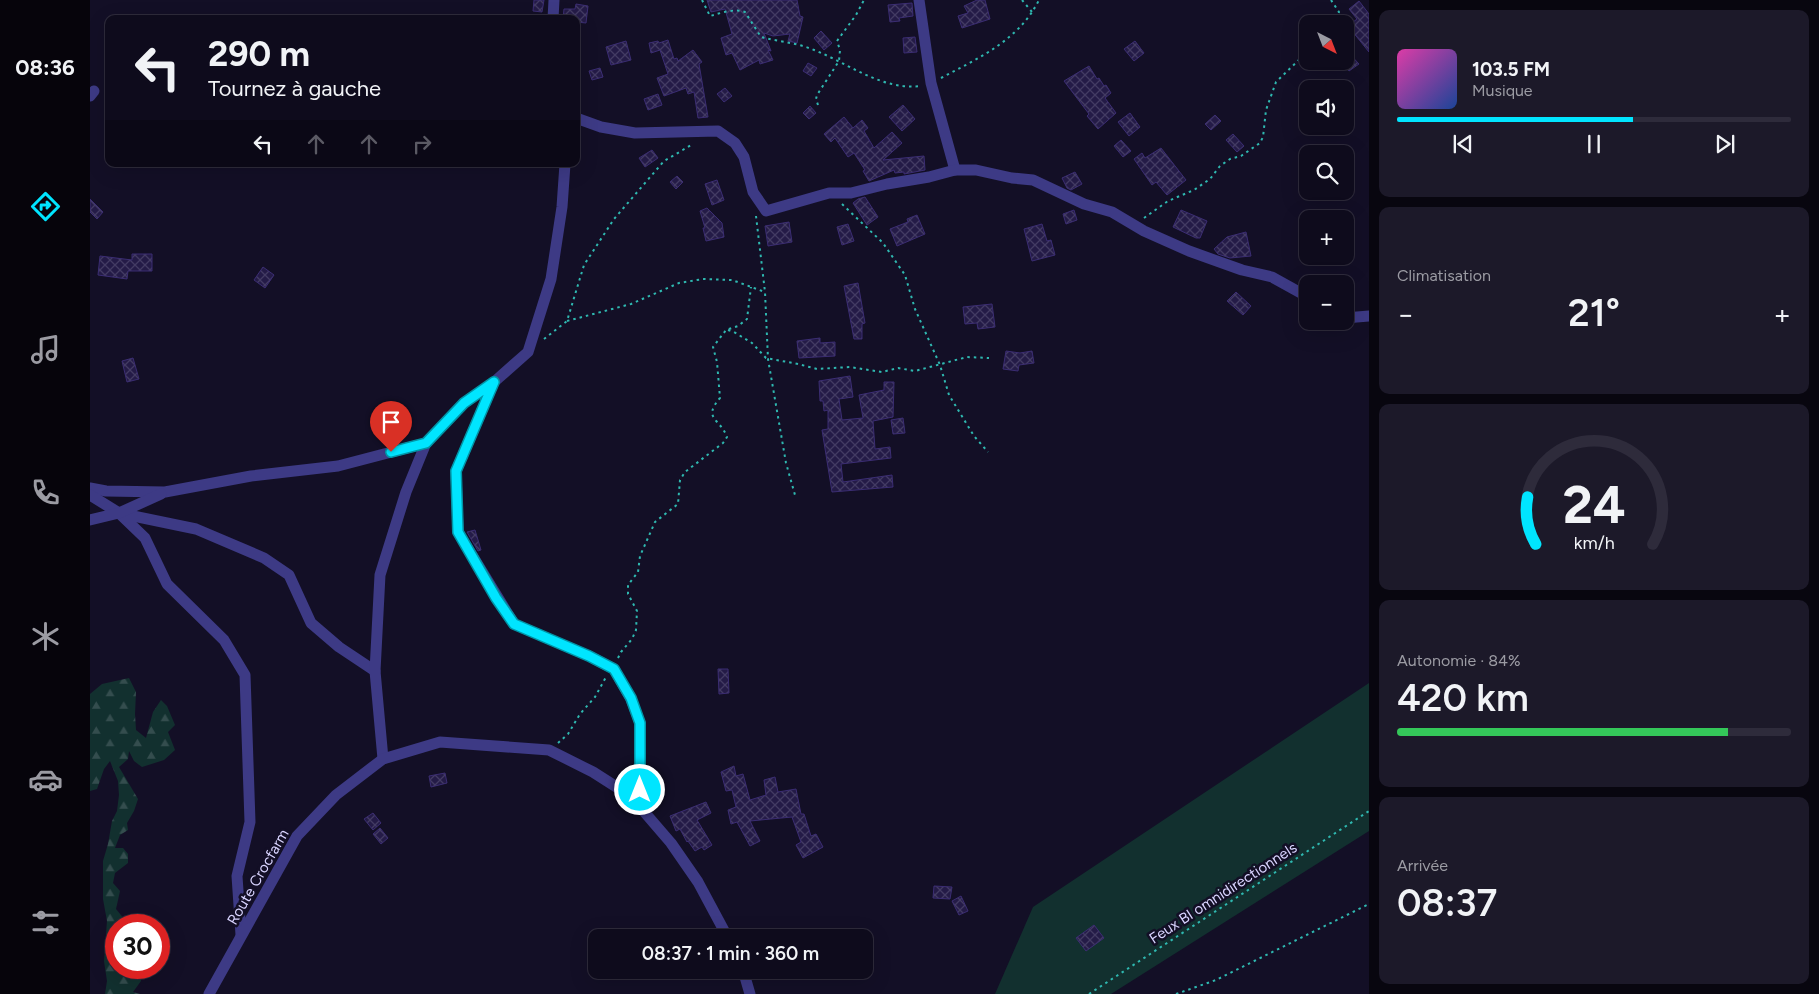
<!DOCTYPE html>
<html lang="fr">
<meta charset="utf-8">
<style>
:root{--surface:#0e0b1c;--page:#1c1929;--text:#f1f3f6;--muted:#9b9ba3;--line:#2e2b3b;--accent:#00e5ff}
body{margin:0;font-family:Figtree,sans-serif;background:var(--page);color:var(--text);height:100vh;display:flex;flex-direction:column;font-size:19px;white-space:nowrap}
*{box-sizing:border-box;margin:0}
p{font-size:16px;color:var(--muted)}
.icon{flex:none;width:28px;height:28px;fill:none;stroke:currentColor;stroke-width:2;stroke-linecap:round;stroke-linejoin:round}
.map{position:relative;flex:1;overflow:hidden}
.details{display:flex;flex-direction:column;gap:10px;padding:10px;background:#08060f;width:450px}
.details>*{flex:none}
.top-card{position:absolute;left:15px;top:15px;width:475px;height:152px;border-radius:10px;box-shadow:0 5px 20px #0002,0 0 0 1px var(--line);background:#0e0b1c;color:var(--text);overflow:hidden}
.needle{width:32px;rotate:138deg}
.controls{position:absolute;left:1209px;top:15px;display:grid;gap:10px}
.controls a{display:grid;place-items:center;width:55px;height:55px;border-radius:10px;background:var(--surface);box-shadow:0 5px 20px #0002,0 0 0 1px var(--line);font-size:25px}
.speed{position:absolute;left:15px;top:914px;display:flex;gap:10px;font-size:25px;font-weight:700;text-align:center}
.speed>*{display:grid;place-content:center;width:65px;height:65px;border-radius:50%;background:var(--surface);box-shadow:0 5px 20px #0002,0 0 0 1px var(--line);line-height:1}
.speed .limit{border:8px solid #d22;background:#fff;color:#111}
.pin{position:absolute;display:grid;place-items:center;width:42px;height:42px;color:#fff;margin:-51px -21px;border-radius:50% 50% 50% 0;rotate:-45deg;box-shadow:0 0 5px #0007}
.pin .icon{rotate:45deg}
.me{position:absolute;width:55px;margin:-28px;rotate:0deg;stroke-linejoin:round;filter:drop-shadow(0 0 4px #0008)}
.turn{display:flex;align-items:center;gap:18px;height:105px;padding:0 20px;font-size:22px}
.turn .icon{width:65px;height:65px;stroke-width:2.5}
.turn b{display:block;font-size:35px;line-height:42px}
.lanes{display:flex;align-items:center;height:48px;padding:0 20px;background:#0003;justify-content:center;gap:25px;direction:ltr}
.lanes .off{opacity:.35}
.big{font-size:38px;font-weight:600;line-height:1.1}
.details .widget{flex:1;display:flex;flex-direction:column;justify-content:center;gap:8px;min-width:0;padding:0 18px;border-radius:10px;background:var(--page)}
.details .dial{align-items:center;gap:0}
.dial svg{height:130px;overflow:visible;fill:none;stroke:var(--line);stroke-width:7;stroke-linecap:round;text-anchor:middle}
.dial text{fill:var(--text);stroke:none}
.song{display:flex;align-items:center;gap:15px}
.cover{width:60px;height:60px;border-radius:8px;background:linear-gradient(135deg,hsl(320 70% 55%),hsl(220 70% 35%))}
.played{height:5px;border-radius:2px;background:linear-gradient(90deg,var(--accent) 60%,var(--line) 60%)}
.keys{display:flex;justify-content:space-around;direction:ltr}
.heat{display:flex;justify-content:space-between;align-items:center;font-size:28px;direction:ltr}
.charge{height:8px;border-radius:4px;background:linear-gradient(90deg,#34c759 84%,var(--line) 0)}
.trip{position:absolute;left:498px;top:929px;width:285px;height:50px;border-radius:10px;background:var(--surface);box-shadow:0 5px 20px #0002,0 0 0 1px var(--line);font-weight:600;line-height:50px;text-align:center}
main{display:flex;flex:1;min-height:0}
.menu{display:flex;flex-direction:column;width:90px;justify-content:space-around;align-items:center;background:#06040b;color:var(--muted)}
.menu .icon{width:35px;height:35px}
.menu .on{color:var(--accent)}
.menu b{font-size:22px;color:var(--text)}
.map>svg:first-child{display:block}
.green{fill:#12302f}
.forest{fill:url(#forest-firs)}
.building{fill:url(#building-cross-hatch);stroke:#3b2d73}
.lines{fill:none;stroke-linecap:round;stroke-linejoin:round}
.path{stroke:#2fb8b0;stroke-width:2;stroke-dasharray:2.5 4;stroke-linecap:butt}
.minor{stroke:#3d3a85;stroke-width:11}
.route-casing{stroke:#0095a6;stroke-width:12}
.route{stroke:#00e5ff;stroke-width:9}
.labels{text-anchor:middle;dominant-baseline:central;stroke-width:5;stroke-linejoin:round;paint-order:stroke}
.street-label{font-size:15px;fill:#d9d4ff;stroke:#130f26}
</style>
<main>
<nav class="menu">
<b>08:36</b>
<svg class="icon on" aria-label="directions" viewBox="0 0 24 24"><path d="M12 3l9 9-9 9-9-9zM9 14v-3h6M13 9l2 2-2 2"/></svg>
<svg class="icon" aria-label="music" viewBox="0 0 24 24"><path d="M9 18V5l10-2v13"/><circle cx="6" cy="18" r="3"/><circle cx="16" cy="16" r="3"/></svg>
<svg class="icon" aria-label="phone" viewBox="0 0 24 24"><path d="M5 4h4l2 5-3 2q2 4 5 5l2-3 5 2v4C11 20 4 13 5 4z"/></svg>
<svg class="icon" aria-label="climate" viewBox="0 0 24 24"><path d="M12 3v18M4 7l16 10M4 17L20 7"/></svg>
<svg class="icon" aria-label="car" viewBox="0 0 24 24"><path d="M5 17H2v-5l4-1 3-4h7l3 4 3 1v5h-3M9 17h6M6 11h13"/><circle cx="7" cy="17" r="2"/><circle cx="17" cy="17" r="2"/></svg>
<svg class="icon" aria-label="filters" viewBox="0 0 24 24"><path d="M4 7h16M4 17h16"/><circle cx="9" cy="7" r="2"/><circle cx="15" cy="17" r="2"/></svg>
</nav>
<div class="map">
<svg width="1279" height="994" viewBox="0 0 1279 994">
<defs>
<pattern id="forest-firs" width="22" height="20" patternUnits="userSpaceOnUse" patternTransform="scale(1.25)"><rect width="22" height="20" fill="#12302f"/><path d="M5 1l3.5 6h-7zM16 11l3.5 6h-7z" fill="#344d4e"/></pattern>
<pattern id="building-cross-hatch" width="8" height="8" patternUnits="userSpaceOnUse" patternTransform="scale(1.25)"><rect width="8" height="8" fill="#241b47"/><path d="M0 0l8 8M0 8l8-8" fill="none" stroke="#433b63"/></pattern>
</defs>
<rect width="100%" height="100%" fill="#130f26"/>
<path class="green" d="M 1279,683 L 1279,831 L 1021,994 L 905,994 L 943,907 Z"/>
<path class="forest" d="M 39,678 L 46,692 L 45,714 L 46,730 L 56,738 L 63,712 L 71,700 L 77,706 L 85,725 L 78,732 L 85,750 L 74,760 L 52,767 L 44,761 L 39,751 L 38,759 L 29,767 L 48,799 L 44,811 L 37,823 L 38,830 L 30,835 L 25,848 L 33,848 L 38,854 L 38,863 L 25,873 L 23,883 L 30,891 L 26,909 L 39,925 L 26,925 L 26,968 L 47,968 L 51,970 L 51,981 L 43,992 L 50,994 L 15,994 L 17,981 L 14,961 L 17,921 L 13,899 L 13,861 L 18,844 L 22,821 L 27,811 L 29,795 L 28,781 L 20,761 L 14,769 L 7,789 L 0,791 L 0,694 L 12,684 Z"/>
<g class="building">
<path d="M 444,0 L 454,0 L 452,12 L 443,11 Z"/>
<path d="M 617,0 L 707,0 L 710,16 L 713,17 L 707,43 L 698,41 L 700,34 L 683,36 L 674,33 L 681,51 L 678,50 L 683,60 L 670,64 L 669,60 L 650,70 L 642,53 L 636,55 L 631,38 L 642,34 L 635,9 L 621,12 Z"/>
<path d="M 887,0 L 895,0 L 900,19 L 872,28 L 868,16 L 878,13 L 874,6 Z"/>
<path d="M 1269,1 L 1279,14 L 1279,52 L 1258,26 L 1267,19 L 1259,9 Z"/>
<path d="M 822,3 L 823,16 L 809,18 L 810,21 L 800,22 L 798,5 Z"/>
<path d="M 486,4 L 498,6 L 496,23 L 486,22 L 486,19 L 473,19 L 474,9 L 485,9 Z"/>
<path d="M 731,31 L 742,43 L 734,50 L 724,38 Z"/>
<path d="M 825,37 L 827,52 L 814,53 L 813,38 Z"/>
<path d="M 578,40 L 584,59 L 587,58 L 588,61 L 603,50 L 612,62 L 609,64 L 618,117 L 608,118 L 604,92 L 598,94 L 596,88 L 574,96 L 567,78 L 578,74 L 570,50 L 561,53 L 559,43 L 568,41 L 569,43 Z"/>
<path d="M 536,41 L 541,60 L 521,65 L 516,47 Z"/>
<path d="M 1045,41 L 1054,53 L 1044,61 L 1034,49 Z"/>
<path d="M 1255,49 L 1269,64 L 1259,71 L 1252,62 L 1255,61 Z"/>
<path d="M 718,63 L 727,68 L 721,76 L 713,71 Z"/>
<path d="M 999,66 L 1007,79 L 1009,78 L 1014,86 L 1016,85 L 1021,93 L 1015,98 L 1026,113 L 1008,129 L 997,116 L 999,114 L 974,81 Z"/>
<path d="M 510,68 L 513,77 L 502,80 L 499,71 Z"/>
<path d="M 635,88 L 642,96 L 634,102 L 627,94 Z"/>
<path d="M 568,94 L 572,105 L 558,110 L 554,99 Z"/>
<path d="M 813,105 L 825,119 L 812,131 L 799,117 Z"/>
<path d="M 720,106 L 726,113 L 719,119 L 713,113 Z"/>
<path d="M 1040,113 L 1050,127 L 1039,136 L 1028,122 Z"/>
<path d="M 1125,115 L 1131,121 L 1121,130 L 1115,124 Z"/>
<path d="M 754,117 L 763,128 L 772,120 L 778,128 L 774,131 L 784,148 L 802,132 L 812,143 L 793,160 L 834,156 L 835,170 L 814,174 L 814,172 L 805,173 L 804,170 L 779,181 L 773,171 L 775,170 L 764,153 L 758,157 L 745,138 L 741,142 L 734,134 Z"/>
<path d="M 1143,134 L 1154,146 L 1147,152 L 1136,140 Z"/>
<path d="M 1031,140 L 1041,151 L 1033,157 L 1024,146 Z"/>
<path d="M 1071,148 L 1096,180 L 1077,195 L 1066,182 L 1062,185 L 1044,159 L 1052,153 L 1055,158 Z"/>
<path d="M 562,150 L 568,158 L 555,167 L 549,158 Z"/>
<path d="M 985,172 L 992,184 L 981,190 L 977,188 L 972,178 Z"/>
<path d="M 587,176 L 593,182 L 586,189 L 580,182 Z"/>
<path d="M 627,180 L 634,200 L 622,205 L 615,184 Z"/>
<path d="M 775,197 L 788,217 L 777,225 L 763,203 L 768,199 Z"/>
<path d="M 0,199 L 13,212 L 7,219 L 0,212 Z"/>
<path d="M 617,208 L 632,223 L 634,237 L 616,241 L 613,228 L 615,228 L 610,211 Z"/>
<path d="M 984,210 L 987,220 L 976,224 L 973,214 Z"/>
<path d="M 1091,210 L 1117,221 L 1110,238 L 1106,238 L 1083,227 Z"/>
<path d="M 827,215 L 835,234 L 807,246 L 800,229 L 818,222 L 817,219 Z"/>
<path d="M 699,222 L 702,242 L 678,246 L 675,226 Z"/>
<path d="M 758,224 L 764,241 L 752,245 L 747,227 Z"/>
<path d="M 952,224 L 957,241 L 961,240 L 965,255 L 942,261 L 934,229 Z"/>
<path d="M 1156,232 L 1161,256 L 1140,258 L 1128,254 L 1124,249 L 1137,237 Z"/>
<path d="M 42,254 L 62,254 L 62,271 L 38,271 L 37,279 L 8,275 L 10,256 L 42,260 Z"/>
<path d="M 173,267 L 184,275 L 175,288 L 164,280 Z"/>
<path d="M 768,283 L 775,323 L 772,324 L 772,339 L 764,339 L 754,286 Z"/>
<path d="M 1146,292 L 1161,306 L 1153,315 L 1137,301 Z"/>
<path d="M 902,304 L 905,327 L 888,329 L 887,323 L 875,324 L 873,307 Z"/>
<path d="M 730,338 L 730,343 L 745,342 L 745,356 L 709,358 L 707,341 Z"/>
<path d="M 916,351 L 930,353 L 942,351 L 944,363 L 929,365 L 928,371 L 913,369 Z"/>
<path d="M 43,358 L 49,379 L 37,382 L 32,361 Z"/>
<path d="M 760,376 L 763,397 L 749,399 L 752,420 L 773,418 L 769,395 L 794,390 L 794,382 L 804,382 L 803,417 L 783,421 L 785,449 L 800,447 L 801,458 L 751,464 L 753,482 L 802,475 L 803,487 L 742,492 L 732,430 L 738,429 L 738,410 L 734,411 L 733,401 L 730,401 L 729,381 Z"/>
<path d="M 813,418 L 815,433 L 803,434 L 801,420 Z"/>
<path d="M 385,530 L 391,550 L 388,551 L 377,532 Z"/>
<path d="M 628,669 L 638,669 L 639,693 L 629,694 Z"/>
<path d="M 644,766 L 646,776 L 653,774 L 660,800 L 676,795 L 674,780 L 685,777 L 688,792 L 706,789 L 711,814 L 714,814 L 721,836 L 726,834 L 733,847 L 713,858 L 706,845 L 711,842 L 702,817 L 660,821 L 670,841 L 660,846 L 647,822 L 641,824 L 638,810 L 646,807 L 642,790 L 636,791 L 631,772 Z"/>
<path d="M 355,773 L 357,783 L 341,787 L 339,776 Z"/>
<path d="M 616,802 L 621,813 L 607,820 L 622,845 L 614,850 L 612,847 L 605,851 L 598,841 L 597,842 L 590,829 L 586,831 L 580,816 Z"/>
<path d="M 283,813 L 291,823 L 283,830 L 274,819 Z"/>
<path d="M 290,828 L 298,838 L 291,844 L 283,834 Z"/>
<path d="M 844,886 L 862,887 L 860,899 L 843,898 Z"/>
<path d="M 871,896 L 878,911 L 869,915 L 862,901 Z"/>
<path d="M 1004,925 L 1014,938 L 996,951 L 986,938 Z"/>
</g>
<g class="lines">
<g class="path">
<path d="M 612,0 L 620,16 C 631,13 644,8 655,12 L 671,37 C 685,41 701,42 716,47 C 753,59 789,91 831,86"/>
<path d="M 932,0 L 942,12"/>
<path d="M 1241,0 L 1249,12 L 1245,24"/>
<path d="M 851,78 C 889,58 929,40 949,0"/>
<path d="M 728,105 L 726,99 L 727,95 L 749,61 L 750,50 L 747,41 L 766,15 L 774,0"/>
<path d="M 752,204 L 793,243 L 815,275 L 825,309 L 850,365 L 859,395 L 884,436 L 898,452"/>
<path d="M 666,216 L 675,292 L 678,359 L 696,463 L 705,495"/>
<path d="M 1054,218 L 1078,201 L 1104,190 L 1120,179 L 1130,166 L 1140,159 L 1151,156 L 1170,143 L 1173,137 L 1176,110 L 1186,82 L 1218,51"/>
<path d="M 477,321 L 541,304 L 589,283 L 613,279 L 642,280 L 675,292"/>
<path d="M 638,330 L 644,332 L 662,343 L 676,358 L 708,364 L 727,369 L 760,367 L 792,372 L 808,368 L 825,371 L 877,357 L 899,358"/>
<path d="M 454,339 L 477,321 L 494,265 L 524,219 L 574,161 L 603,144"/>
<path d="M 528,658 L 531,652 L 542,639 L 546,630 L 547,611 L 538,594 L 538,585 L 548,572 L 550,556 L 565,522 L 588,504 L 590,480 L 595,472 L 633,443 L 637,437 C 630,418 612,419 630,398 L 627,362 L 623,347 L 636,330 L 648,326 L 657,319 L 661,287"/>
<path d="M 468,743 L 478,734 L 490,714 L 505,697 L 516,677"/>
<path d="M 999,994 L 1279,811"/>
<path d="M 1086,994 L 1126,980 L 1279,904"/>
</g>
<g class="minor">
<path d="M 829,0 L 841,83 L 865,170"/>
<path d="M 463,19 L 464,0"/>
<path d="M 0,96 L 4,91"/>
<path d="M 486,118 L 511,127 L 545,133 L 628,131 L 645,143 L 654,157 L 663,192 L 676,211 L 739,193 L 761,193 L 797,184 L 839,177 L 865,170 L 886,170 L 922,178 L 943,180 L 994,204 L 1022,212 L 1054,231 L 1099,251 L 1152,270 L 1182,277 L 1218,297"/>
<path d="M 1255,318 L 1279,316"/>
<path d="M 404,382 L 366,471 L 368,532 L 424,624 L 499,656 L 524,669 L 541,699 L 550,723 L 550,807"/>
<path d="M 0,488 L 16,491 L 75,492 L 161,476 L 248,466 L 336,443"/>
<path d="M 0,495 L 29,513 L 106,529 L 174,558 L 199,575 L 221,623 L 249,647 L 285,671"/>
<path d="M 29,513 L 55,538 L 77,584 L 134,640 L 155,675 L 160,822 L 147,876 L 151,935"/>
<path d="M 0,520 L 29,513 L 71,494"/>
<path d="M 293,759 L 285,671 L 290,575 L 316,492 L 336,443 L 374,403 L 404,382 L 438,352 L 461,279 L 472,207 L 475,164"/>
<path d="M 653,970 L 660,994"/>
<path d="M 119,994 L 207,836 L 246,795 L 293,759 L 350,742 L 459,750 L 503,772 L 528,788 L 550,807 L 581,843 L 608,882 L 638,938"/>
</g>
</g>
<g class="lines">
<g class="route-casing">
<path id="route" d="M 301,452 L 336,443 L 374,403 L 404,382 L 366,471 L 368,532 L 406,598 L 424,624 L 499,656 L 524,669 L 541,698 L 550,723 L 550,790"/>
</g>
<use href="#route" class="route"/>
</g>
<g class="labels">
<g class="street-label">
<text transform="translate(168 877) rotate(-60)">Route Crocfarm</text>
<text transform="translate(1133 893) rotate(-33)">Feux BI omnidirectionnels</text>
</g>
</g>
</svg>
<div class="controls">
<a><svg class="needle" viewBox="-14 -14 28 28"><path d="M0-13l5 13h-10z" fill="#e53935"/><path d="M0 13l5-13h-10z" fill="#9b9ba3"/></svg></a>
<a><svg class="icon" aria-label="sound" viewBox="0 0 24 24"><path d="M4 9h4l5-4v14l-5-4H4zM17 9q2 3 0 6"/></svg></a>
<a><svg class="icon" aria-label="search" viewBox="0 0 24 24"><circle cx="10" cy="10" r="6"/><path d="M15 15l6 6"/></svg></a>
<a>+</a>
<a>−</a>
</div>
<div class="speed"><div class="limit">30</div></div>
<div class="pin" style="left:301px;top:452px;background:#d93025"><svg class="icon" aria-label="arrive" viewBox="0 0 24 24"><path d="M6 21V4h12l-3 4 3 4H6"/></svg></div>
<svg class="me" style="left:550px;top:790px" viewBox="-20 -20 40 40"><circle r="17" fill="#00e5ff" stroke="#fff" stroke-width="3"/><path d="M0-11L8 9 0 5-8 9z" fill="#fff"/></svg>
<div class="trip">08:37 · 1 min · 360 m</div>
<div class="top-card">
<div class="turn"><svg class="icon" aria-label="left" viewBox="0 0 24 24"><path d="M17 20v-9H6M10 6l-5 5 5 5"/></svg><div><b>290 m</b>Tournez à gauche</div></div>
<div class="lanes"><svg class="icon" aria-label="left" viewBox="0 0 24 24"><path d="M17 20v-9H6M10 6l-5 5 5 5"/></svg><svg class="icon off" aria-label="ahead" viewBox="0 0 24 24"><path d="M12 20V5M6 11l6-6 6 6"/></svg><svg class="icon off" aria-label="ahead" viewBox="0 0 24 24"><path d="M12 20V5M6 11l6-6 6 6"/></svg><svg class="icon off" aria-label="right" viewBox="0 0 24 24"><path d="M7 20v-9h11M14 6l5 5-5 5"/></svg></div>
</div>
</div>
<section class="details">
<div class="widget">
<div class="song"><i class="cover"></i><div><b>103.5 FM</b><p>Musique</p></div></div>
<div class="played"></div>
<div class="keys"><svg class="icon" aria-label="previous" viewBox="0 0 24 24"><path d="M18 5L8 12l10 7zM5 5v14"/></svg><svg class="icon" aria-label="pause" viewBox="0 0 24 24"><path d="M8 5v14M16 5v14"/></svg><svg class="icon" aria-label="next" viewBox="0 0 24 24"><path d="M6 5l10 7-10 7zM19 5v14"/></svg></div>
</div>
<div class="widget"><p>Climatisation</p>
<div class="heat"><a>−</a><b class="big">21°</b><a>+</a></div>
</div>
<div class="widget dial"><svg viewBox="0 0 100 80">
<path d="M14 69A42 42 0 1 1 86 69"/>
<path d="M14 69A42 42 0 0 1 9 40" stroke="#00e5ff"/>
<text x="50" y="56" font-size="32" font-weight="700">24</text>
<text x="50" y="72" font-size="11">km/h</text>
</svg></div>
<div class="widget"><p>Autonomie · 84%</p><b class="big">420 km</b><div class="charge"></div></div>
<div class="widget"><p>Arrivée</p><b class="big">08:37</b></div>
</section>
</main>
